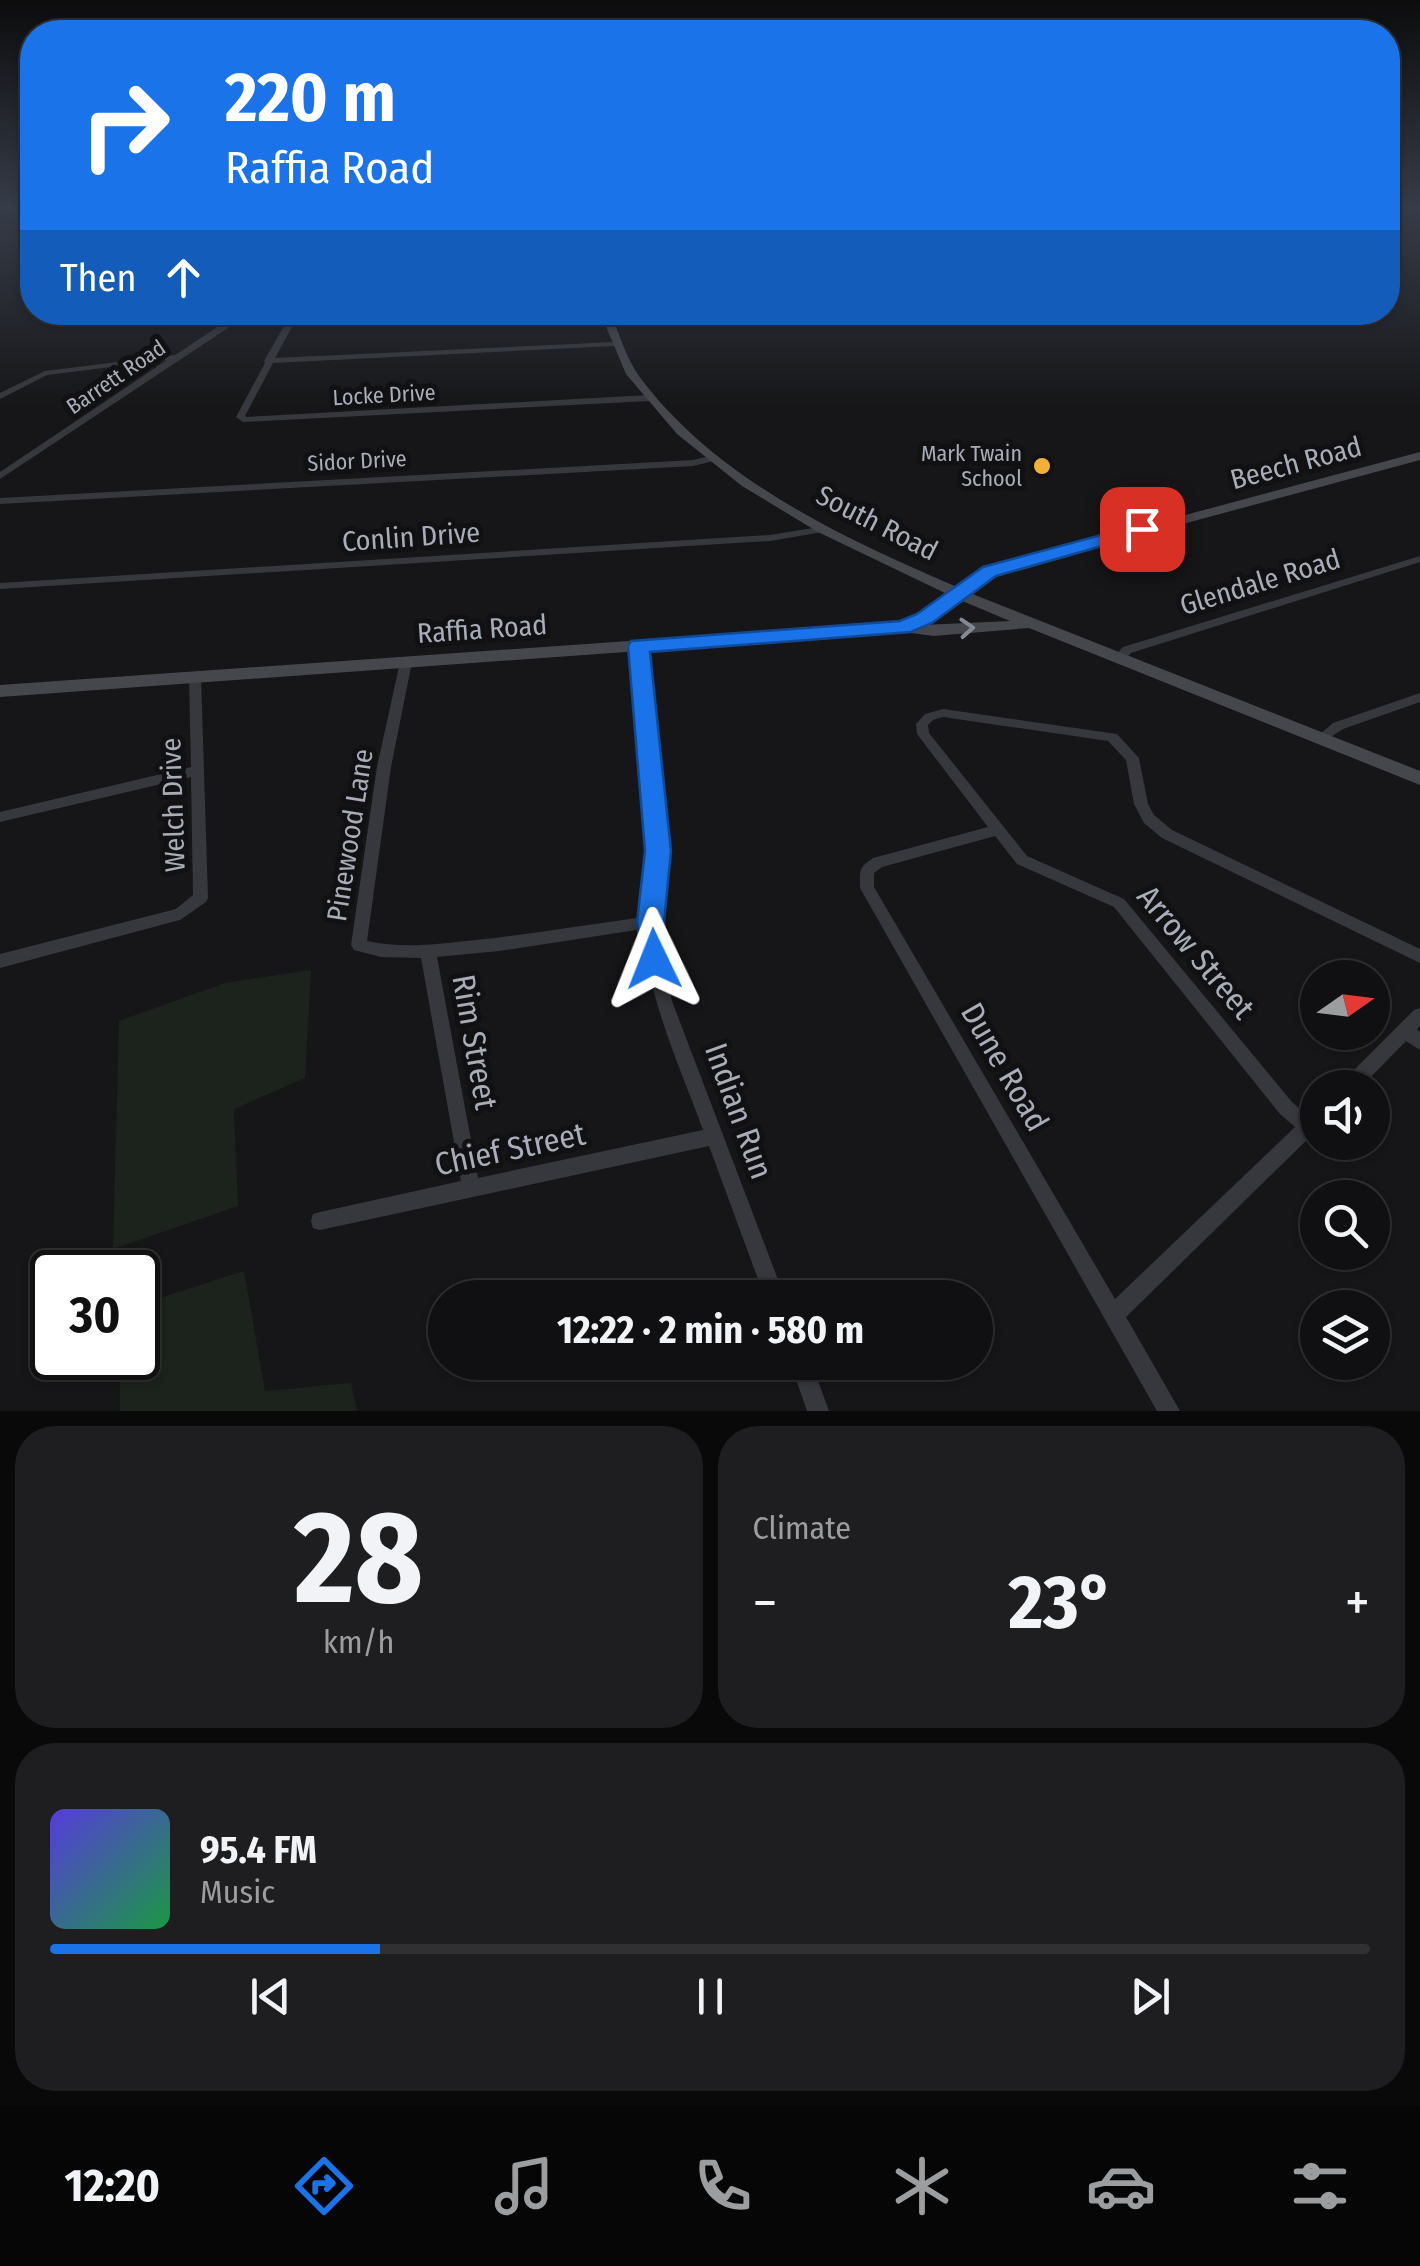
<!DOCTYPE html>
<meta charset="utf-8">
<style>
:root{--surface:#101012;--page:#1e1e20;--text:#f1f3f6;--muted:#9c9d9f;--line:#303032;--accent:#1a73e8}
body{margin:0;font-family:"Fira Sans Condensed",sans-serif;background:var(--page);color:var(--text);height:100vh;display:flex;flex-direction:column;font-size:38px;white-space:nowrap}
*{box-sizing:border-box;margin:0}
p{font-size:32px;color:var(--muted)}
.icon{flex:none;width:55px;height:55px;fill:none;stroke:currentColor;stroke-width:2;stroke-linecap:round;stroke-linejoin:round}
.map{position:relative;height:1411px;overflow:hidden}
.side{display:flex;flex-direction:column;gap:15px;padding:15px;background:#09090a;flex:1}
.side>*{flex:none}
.guide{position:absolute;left:20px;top:20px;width:1380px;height:305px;border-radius:40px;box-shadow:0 2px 8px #0004,0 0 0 2px var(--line);background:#1a73e8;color:#fff;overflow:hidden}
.needle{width:65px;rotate:76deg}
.fabs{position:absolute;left:1300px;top:960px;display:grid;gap:20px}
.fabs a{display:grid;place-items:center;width:90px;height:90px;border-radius:50%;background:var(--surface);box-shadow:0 2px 8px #0004,0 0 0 2px var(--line);font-size:50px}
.speed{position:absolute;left:30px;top:1250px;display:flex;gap:20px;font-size:50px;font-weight:700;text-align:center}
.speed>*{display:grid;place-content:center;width:130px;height:130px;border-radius:50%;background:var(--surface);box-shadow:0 2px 8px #0004,0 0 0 2px var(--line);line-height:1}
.speed .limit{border:5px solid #111;border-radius:15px;background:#fff;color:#111}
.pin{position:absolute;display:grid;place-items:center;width:85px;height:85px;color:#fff;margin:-42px;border-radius:20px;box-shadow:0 5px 15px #0006}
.me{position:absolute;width:110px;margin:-55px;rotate:358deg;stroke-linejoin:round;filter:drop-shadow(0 0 8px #0008)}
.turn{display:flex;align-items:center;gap:35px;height:210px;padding:0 40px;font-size:45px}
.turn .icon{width:130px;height:130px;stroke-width:2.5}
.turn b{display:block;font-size:70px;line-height:85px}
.then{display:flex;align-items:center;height:95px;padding:0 40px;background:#0003;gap:20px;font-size:38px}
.big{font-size:75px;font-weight:700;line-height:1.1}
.side .widget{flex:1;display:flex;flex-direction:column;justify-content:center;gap:15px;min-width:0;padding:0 35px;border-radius:40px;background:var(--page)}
.side .dial{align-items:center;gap:0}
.dial b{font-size:130px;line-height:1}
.song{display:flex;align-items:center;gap:30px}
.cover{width:120px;height:120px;border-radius:15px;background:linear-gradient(135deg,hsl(250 70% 55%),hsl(140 70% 35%))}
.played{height:10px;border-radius:5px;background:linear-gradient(90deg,var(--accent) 25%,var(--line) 25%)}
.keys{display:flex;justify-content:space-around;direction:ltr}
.heat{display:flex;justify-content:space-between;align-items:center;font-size:55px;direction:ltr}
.side .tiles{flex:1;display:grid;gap:15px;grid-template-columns:1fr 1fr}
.widget:last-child{grid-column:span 2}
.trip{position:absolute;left:428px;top:1280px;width:565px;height:100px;border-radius:50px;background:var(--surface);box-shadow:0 2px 8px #0004,0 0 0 2px var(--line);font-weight:700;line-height:100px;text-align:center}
.tabs{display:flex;height:160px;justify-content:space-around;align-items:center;background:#060607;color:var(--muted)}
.tabs .icon{width:70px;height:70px}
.tabs .active{color:var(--accent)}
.tabs b{font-size:45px;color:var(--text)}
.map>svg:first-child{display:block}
.green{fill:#1c231d}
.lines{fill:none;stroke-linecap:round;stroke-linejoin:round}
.street{fill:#37383d;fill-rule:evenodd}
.secondary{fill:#45474d;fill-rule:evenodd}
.oneway{stroke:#858993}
.route{fill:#1a73e8;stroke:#114b97;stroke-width:2.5}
.poi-dot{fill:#f2b134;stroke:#111113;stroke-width:4}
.labels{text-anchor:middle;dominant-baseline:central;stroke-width:10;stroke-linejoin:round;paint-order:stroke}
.far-street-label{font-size:22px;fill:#a8adb8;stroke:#111113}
.far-poi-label{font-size:22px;fill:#a8adb8;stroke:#111113;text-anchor:end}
.street-label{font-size:28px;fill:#a8adb8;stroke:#111113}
.near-street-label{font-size:32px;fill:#a8adb8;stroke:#111113}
</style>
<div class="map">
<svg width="1420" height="1411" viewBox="0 0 1420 1411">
<rect width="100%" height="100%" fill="#161618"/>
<g class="green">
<path d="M 311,970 L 305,1078 L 234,1109 L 238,1206 L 113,1249 L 119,1021 L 225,983 Z"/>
<path d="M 244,1271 L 265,1391 L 351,1383 L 357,1411 L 120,1411 L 120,1358 L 138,1358 L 138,1305 Z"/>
</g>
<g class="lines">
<g class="street">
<path d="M 245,312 L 256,312 L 237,322 L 0,479 L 0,472 L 167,360 L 47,375 L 0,399 L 0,393 L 45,371 L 175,355 L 231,318 Z"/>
<path d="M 292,312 L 300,312 L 275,358 L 614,342 L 618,344 L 614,346 L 273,363 L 245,416 L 247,417 L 649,395 L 653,398 L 649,401 L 243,422 L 236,417 L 265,363 L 264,361 Z"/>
<path d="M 715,455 L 720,458 L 718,460 L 693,466 L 0,504 L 0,498 L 693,460 Z"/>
<path d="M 825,526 L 830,529 L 829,531 L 770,541 L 0,589 L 0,583 L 770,535 Z"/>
<path d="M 1420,556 L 1420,562 L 1131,653 L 1123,661 L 1115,661 L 1113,658 L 1123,647 Z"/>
<path d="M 638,642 L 644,646 L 665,851 L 658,922 L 661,959 L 672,1001 L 785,1298 L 765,1298 L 709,1146 L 320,1230 L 313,1228 L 311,1221 L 313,1214 L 320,1212 L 461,1181 L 421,958 L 381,957 L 354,950 L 351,945 L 377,767 L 400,662 L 406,658 L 412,662 L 391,767 L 367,941 C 402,949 440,944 475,940 C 531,934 587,925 643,917 L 651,851 L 632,646 ZM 643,929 C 648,999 679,1064 703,1130 L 478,1178 L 437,957 L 499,951 Z"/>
<path d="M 195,673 L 201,677 L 208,898 L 206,902 L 180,920 L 0,968 L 0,954 L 176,909 L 193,895 L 191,777 L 0,822 L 0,812 L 191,767 L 189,677 Z"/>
<path d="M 1420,693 L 1420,702 L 1343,729 L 1320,744 L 1314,739 L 1333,723 Z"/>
<path d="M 943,709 L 1117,734 L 1139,758 L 1148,804 L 1154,815 L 1172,830 L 1420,949 L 1420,963 L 1162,838 L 1144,823 L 1134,804 L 1126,760 L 1108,741 L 943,717 L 933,720 L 928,725 L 929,733 L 1027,856 L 1124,899 L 1292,1102 L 1307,1115 L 1318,1109 L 1318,1130 L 1314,1133 L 1126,1317 L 1180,1411 L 1157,1411 L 860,888 C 860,871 858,868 873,858 L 988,827 L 917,734 L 916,724 L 925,714 ZM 995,836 L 1017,864 L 1114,907 L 1280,1114 L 1295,1127 L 1115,1299 L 874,887 L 874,873 L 882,867 Z"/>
<path d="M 1420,1008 L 1420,1026 L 1417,1029 L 1420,1032 L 1420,1050 L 1406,1041 L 1360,1088 L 1340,1088 L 1342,1082 L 1414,1010 Z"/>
<path d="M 790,1362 L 811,1362 L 829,1411 L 807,1411 Z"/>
</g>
<path class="secondary" d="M 600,312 L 610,312 C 619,333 626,358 639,376 C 715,479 843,538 957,587 L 984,569 L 1420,452 L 1420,460 L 994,575 L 970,593 L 1420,771 L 1420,785 L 1029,628 L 933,636 L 904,632 L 0,697 L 0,685 L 901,622 L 918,614 L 947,594 L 818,532 L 742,486 L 677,434 L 626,374 ZM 960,600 L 1010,621 L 923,625 Z"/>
</g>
<defs><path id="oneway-chevron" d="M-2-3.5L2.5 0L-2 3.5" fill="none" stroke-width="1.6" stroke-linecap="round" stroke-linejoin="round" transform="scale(2.5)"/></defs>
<use class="oneway" href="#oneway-chevron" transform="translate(967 628) rotate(-4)"/>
<linearGradient id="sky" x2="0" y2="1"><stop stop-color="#0c0c0d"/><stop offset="0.51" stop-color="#363c48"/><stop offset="1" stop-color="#363c48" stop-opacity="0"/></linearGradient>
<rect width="1420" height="408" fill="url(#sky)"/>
<path class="route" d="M 1142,524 L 1151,529 L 1148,533 L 996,576 L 932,623 L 911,632 L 650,652 L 671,851 L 664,922 L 668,959 L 664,968 L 654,971 L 643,968 L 637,922 L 645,851 L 628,646 L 631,641 L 900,621 L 917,614 L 983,567 Z"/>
<circle class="poi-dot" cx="1042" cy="466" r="10"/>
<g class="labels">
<g class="far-street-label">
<text transform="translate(116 377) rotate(-34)">Barrett Road</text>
<text transform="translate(384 395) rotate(-3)">Locke Drive</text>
<text transform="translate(357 461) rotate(-3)">Sidor Drive</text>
</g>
<g class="far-poi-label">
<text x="1022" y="453">Mark Twain<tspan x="1022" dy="25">School</tspan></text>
</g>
<g class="street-label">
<text transform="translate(1296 463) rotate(-15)">Beech Road</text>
<text transform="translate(877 523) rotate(27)">South Road</text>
<text transform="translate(411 537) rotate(-4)">Conlin Drive</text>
<text transform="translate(1260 582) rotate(-17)">Glendale Road</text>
<text transform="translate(482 629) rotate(-4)">Raffia Road</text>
<text transform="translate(173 805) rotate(-92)">Welch Drive</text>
<text transform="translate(350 835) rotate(-81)">Pinewood Lane</text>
</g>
<g class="near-street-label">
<text transform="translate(1196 952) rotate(50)">Arrow Street</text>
<text transform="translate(475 1042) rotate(80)">Rim Street</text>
<text transform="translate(1005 1067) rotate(60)">Dune Road</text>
<text transform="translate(739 1111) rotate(70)">Indian Run</text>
<text transform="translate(510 1149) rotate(-12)">Chief Street</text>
</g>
</g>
</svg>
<div class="fabs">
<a><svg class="needle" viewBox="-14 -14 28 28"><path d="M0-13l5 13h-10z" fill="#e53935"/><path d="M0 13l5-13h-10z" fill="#9c9d9f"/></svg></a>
<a><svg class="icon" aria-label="sound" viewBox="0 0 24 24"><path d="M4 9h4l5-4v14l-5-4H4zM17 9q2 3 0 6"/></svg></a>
<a><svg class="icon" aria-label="search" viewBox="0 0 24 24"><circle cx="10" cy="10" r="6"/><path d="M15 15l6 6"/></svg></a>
<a><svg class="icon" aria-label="layers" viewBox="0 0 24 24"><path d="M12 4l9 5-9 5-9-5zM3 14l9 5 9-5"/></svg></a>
</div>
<div class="speed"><div class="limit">30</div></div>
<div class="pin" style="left:1142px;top:529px;background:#d93025"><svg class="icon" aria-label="arrive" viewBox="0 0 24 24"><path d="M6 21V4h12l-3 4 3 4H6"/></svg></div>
<svg class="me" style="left:654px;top:959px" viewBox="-20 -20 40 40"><path d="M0-17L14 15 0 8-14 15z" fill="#1a73e8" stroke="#fff" stroke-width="4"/></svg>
<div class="trip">12:22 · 2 min · 580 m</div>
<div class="guide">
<div class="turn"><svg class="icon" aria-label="right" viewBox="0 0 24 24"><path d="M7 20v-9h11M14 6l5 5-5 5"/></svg><div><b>220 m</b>Raffia Road</div></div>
<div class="then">Then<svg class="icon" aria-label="ahead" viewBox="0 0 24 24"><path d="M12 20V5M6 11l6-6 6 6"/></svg></div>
</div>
</div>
<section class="side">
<div class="tiles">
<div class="widget dial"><b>28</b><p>km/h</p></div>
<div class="widget"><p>Climate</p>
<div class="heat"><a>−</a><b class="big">23°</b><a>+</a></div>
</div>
<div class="widget">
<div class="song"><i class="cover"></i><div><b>95.4 FM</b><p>Music</p></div></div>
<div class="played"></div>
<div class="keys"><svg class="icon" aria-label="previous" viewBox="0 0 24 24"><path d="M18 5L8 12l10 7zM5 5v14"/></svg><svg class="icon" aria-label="pause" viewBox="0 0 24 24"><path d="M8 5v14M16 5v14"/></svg><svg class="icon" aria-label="next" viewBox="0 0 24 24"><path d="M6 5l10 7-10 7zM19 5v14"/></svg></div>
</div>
</div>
</section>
<nav class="tabs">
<b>12:20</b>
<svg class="icon active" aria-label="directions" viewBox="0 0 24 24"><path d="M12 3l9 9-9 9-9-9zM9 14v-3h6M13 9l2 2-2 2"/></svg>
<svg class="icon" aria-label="music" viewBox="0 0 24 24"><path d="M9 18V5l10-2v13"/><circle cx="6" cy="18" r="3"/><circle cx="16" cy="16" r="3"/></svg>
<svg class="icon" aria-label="phone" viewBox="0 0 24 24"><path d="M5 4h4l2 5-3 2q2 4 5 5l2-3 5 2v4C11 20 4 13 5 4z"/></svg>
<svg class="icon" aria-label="climate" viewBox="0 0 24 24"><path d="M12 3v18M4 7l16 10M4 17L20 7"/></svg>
<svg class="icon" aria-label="car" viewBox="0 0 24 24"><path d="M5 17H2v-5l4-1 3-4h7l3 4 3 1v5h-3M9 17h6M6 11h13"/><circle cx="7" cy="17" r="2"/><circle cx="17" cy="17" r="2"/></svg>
<svg class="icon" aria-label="filters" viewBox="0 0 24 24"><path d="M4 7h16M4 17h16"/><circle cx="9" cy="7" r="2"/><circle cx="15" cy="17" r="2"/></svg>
</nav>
